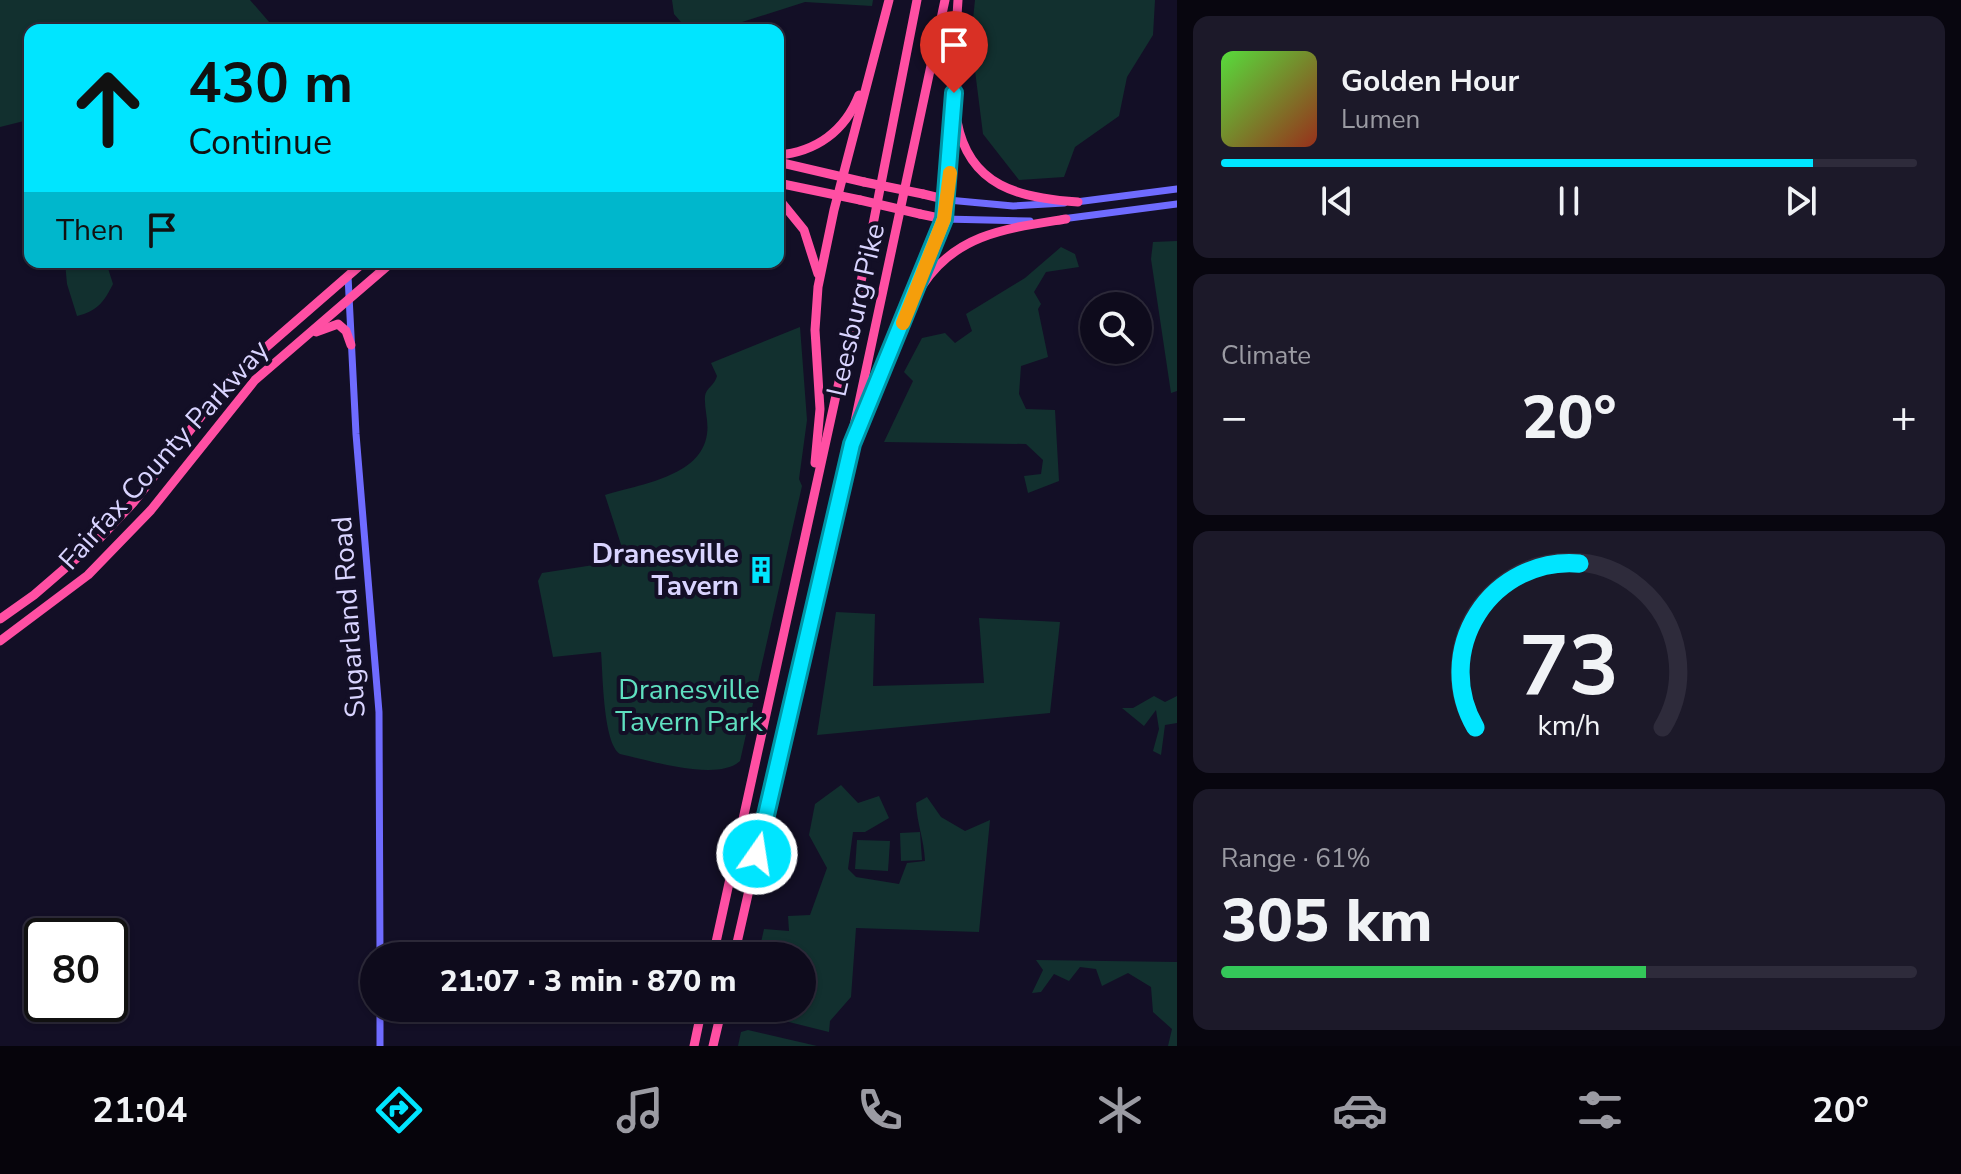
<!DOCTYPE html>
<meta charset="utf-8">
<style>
:root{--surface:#0e0b1c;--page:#1c1929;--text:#f1f3f6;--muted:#9b9ba3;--line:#2e2b3b;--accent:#00e5ff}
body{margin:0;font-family:"Nunito Sans",sans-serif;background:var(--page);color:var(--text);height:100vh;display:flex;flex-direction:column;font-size:30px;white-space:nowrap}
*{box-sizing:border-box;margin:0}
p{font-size:26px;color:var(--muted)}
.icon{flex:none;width:44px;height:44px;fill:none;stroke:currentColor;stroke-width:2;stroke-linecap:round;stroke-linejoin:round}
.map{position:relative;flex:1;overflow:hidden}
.details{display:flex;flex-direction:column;gap:16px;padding:16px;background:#08060f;width:784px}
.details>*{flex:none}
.hud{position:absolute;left:24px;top:24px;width:760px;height:244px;border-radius:16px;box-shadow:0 2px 6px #0004,0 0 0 2px var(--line);background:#00e5ff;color:#111;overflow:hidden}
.buttons{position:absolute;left:1080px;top:292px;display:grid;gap:16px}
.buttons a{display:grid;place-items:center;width:72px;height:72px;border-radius:50%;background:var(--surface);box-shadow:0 2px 6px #0004,0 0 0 2px var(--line);font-size:40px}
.speed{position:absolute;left:24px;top:918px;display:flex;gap:16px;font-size:40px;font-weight:700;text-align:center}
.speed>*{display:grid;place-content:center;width:104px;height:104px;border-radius:50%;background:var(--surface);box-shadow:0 2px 6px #0004,0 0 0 2px var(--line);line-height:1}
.speed .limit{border:4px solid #111;border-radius:12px;background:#fff;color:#111}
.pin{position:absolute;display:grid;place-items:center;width:68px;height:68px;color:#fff;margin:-82px -34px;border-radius:50% 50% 50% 0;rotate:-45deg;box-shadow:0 0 8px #0007}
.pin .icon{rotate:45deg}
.me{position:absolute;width:88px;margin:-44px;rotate:13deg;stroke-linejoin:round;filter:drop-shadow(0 0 6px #0008)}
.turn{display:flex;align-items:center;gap:28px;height:168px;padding:0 32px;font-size:36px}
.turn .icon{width:104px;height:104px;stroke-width:2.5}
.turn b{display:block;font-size:56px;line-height:68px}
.then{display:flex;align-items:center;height:76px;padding:0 32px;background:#0003;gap:16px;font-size:30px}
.big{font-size:60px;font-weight:800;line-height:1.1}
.details .widget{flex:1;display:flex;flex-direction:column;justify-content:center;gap:12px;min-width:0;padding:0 28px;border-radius:16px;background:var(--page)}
.details .dial{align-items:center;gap:0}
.dial svg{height:208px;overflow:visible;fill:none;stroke:var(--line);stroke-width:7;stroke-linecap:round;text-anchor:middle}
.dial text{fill:var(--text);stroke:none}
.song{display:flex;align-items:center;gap:24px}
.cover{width:96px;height:96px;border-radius:12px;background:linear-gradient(135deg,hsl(110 70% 55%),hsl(10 70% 35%))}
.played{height:8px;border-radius:4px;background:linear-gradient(90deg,var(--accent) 85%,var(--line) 85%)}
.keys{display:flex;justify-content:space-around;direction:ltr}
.heat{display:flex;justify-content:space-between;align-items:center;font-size:44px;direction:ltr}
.charge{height:12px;border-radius:6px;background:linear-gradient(90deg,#34c759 61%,var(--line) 0)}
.trip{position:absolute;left:360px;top:942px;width:456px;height:80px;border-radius:40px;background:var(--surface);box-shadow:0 2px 6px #0004,0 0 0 2px var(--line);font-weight:800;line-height:80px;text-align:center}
.dock{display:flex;height:128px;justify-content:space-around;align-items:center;background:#06040b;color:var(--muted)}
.dock .icon{width:56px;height:56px}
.dock .current{color:var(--accent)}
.dock b{font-size:36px;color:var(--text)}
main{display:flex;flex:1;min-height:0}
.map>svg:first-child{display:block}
.green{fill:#12302f}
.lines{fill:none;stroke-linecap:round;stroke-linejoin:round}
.secondary{stroke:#6f6bff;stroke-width:7}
.highway{stroke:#ff4fa3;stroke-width:9}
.highway-bridge{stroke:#ff4fa3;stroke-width:9}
.route-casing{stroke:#0095a6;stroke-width:20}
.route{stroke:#00e5ff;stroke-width:14}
.slow{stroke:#f59e0b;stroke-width:14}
.labels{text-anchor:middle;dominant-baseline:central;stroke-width:8;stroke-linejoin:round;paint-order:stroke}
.street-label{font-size:28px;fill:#d9d4ff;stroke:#130f26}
.poi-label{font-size:28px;font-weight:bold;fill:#d9d4ff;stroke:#130f26;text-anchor:end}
.park-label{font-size:28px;fill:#5fe0c0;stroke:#130f26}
</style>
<main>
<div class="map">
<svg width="1177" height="1046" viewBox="0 0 1177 1046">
<rect width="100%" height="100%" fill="#130f26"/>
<g class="green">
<path d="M 0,0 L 250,0 L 276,30 L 133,30 L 124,26 L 116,30 L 30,30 L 30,123 L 24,121 L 0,127 Z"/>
<path d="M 672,0 L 873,0 L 872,6 L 805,2 L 717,30 L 687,29 L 674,14 Z"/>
<path d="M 975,0 L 1155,0 L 1153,35 L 1127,77 L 1119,116 L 1075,147 L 1064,177 L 1019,180 L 983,134 L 971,39 Z"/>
<path d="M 1177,241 L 1177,391 L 1171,393 L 1151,259 L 1153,242 Z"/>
<path d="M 1061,247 L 1075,254 L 1079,267 L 1046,272 L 1034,292 L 1041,304 L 1038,309 L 1048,357 L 1021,366 L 1019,394 L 1026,409 L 1055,410 L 1059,481 L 1028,493 L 1024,476 L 1041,474 L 1043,460 L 1026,444 L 884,442 L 913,381 L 904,372 L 922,338 L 945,333 L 955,343 L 972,331 L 966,314 L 1025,278 Z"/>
<path d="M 65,262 L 106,262 L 113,284 C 104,302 97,311 77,316 L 67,284 Z"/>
<path d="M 800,327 L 807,420 L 799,479 L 802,486 L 740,761 C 718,782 648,760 620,754 C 603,743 603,674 601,652 L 553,657 L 538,581 L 542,573 L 626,560 L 605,495 C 640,484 701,477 707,434 C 709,421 704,409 705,396 C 706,388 715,385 717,376 L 711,363 Z"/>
<path d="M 836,612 L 875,614 L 873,686 L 984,683 L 979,618 L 1060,622 L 1050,713 L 817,735 Z"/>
<path d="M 1154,696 L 1165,702 L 1177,696 L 1177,723 L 1165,725 L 1161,755 L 1153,751 L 1159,729 L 1156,710 L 1144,726 L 1122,708 L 1133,708 Z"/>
<path d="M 841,785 L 858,803 L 879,796 L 889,818 L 865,832 L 853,832 L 848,869 L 856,877 L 899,884 L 907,863 L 925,861 C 924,839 917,824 916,803 L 927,797 L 941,817 L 965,831 L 990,820 L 979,932 L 856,928 L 851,997 L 830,1021 L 829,1032 L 753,1013 L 747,1008 L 802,1008 L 802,956 L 758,956 L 764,929 L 789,931 L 788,916 L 810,915 L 827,868 L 809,835 L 815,804 Z"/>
<path d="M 920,832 L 922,860 L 901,861 L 900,833 Z"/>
<path d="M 857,840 L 890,841 L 888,871 L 855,869 Z"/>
<path d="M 1036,960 L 1177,962 L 1177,1046 L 1168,1046 L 1172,1029 L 1153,1012 L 1151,987 L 1128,973 L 1102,986 L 1096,969 L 1080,967 L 1069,981 L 1054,974 L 1041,992 L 1032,993 L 1043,970 Z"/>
<path d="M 748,1030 L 817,1046 L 738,1046 L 741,1032 Z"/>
</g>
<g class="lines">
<g class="secondary">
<path d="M 948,200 L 1013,206 L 1064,203"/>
<path d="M 1076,202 L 1177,189"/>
<path d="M 944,219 L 1030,221"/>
<path d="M 1062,219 L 1177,204"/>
<path d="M 348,276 L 356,434 L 379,712 L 380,956"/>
<path d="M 380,1008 L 380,1046"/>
</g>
<g class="highway">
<path d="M 957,121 C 969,187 1020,198 1078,202"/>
<path d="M 778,155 C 816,152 845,131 859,95"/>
<path d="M 778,162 L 864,182"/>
<path d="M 778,183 L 860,200"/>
<path d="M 923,194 L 948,200"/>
<path d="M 778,198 L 804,230 L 818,274"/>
<path d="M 920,214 L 944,219"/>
<path d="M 922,286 C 956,233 1009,228 1066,219"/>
<path d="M 316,332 L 338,324 L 346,331 L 351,345"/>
<path d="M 859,424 L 914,299 L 944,219 L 958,0"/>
<path d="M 815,463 L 820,409 L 815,330 L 818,287 L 834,210 L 889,0"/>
<path d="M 0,619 L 34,595 L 100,538 L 133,503 L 232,377 L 364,262"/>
<path d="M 0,641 L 88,575 L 151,510 L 255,380 L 392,262"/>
<path d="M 713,956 L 869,245 L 917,0"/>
<path d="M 734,956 L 844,473 L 945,0"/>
<path d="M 694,1046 L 702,1008"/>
<path d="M 713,1046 L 722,1008"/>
</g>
<g class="highway-bridge">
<path d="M 864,182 L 923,194"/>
<path d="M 860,200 L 920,214"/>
</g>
</g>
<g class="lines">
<g class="route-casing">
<path id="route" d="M 757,854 L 852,444 L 944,219 L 954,93"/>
</g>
<use href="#route" class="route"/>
<path class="slow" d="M 903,323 L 944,219 L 950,173"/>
</g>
<defs>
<g id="building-bare" transform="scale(2.16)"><path d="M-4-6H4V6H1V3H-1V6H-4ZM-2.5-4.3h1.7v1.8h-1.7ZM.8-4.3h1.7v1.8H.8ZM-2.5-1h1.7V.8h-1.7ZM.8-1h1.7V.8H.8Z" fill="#00e5ff" stroke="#130f26" stroke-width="2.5" paint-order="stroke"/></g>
</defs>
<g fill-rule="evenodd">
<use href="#building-bare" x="761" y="570"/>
</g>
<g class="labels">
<g class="street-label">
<text transform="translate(856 310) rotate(-77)">Leesburg Pike</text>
<text transform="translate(164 455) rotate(-48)">Fairfax County Parkway</text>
<text transform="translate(349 617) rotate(-94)">Sugarland Road</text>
</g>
<g class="poi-label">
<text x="739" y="554">Dranesville<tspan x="739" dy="32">Tavern</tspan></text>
</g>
<g class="park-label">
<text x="689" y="690">Dranesville<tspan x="689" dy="32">Tavern Park</tspan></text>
</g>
</g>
</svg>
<div class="buttons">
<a><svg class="icon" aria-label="search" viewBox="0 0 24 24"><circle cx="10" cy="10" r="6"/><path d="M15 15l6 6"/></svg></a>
</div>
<div class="speed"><div class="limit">80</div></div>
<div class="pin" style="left:954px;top:93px;background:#d93025"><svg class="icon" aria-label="arrive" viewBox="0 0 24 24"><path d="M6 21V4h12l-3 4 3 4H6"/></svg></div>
<svg class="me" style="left:757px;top:854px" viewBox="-20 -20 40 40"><circle r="17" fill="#00e5ff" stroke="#fff" stroke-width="3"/><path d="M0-11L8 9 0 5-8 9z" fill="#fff"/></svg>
<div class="trip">21:07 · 3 min · 870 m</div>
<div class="hud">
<div class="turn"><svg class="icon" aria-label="ahead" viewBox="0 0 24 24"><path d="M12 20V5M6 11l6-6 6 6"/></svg><div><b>430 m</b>Continue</div></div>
<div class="then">Then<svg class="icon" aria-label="arrive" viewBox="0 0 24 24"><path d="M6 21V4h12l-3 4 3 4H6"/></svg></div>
</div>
</div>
<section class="details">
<div class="widget">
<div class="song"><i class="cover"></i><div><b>Golden Hour</b><p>Lumen</p></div></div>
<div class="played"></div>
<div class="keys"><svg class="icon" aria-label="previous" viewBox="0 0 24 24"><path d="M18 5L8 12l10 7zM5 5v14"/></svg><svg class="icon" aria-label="pause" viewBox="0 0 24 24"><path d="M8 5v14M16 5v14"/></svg><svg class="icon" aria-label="next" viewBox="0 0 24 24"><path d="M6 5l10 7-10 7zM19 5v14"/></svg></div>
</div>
<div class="widget"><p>Climate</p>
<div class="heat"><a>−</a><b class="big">20°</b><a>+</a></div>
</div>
<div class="widget dial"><svg viewBox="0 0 100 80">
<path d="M14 69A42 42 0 1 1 86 69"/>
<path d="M14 69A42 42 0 0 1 54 6" stroke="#00e5ff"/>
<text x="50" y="56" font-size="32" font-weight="700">73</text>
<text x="50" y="72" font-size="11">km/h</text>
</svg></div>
<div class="widget"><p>Range · 61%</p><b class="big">305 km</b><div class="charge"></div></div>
</section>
</main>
<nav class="dock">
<b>21:04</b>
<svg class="icon current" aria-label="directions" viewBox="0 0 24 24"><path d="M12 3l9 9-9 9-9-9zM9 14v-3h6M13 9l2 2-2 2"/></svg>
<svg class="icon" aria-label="music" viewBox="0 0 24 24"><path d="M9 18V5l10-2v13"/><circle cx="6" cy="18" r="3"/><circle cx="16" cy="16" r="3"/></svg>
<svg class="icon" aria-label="phone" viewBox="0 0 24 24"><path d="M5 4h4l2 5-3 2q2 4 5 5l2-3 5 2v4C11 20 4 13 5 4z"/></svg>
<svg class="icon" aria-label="climate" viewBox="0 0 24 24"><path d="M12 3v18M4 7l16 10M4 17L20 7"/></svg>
<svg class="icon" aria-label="car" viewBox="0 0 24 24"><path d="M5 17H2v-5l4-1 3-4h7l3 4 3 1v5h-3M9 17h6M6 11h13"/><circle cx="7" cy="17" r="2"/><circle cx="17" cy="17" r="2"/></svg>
<svg class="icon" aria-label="filters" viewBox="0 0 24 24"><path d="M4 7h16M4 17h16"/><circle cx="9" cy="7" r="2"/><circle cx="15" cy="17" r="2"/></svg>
<b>20°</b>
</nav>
